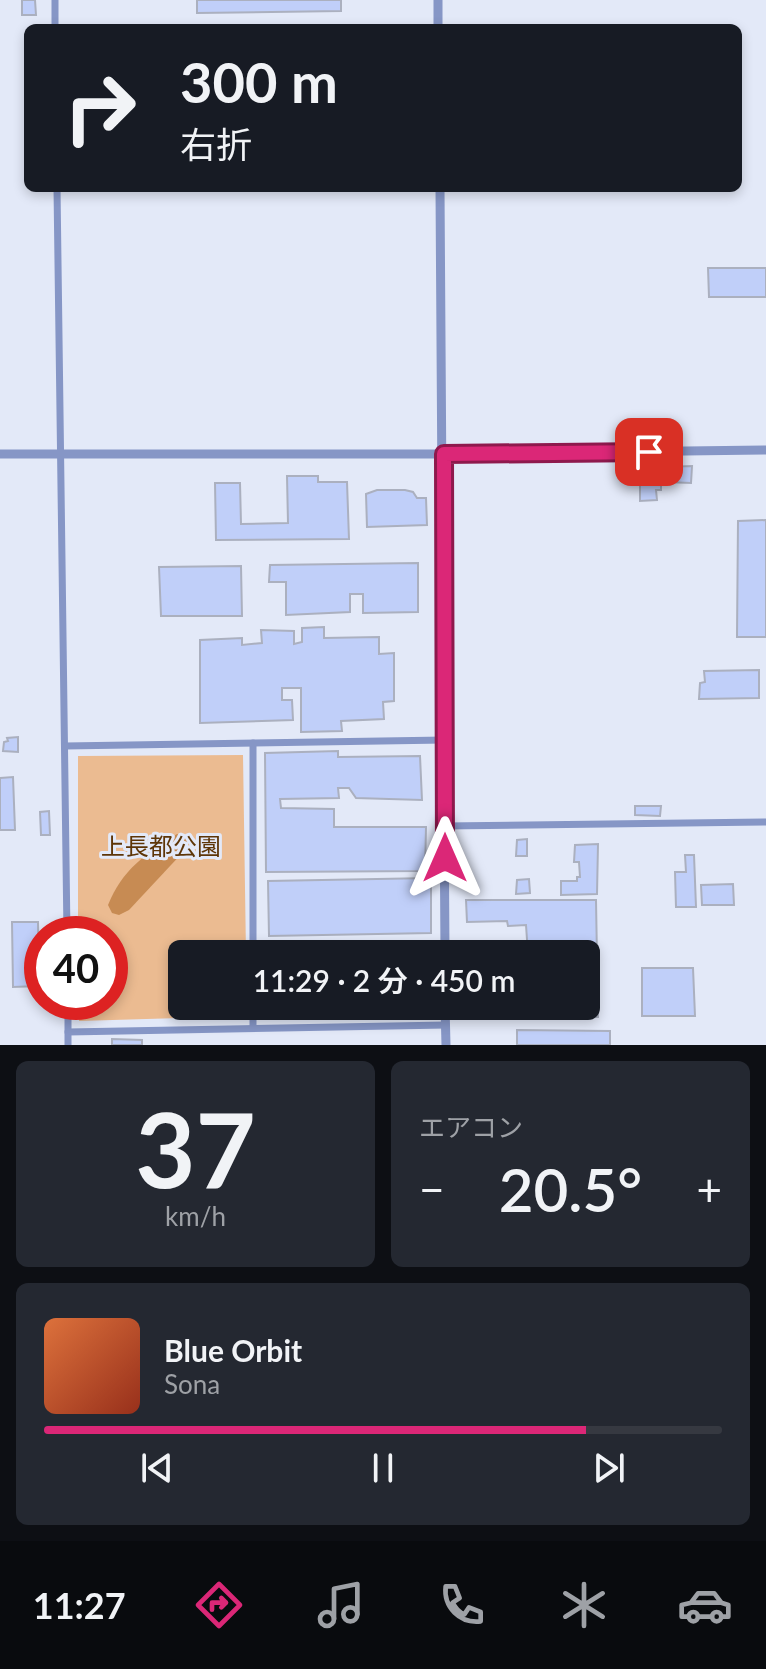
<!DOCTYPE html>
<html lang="ja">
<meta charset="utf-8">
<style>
:root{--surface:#171b24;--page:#242831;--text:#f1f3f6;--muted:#9ea1a6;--line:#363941;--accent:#db2777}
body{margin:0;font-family:Lato,"Noto Sans JP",sans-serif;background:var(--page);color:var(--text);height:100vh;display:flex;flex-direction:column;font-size:30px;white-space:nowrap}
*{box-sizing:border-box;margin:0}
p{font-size:26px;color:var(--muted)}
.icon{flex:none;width:44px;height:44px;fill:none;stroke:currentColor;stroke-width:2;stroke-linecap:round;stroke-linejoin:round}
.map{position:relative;height:1045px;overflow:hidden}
.panel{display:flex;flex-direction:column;gap:16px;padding:16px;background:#0d0f14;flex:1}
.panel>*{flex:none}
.top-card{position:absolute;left:24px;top:24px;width:718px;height:168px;border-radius:12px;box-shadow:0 4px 12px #0003;background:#171b24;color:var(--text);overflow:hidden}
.speed{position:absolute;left:24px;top:916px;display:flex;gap:16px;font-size:40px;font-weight:700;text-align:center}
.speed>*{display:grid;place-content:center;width:104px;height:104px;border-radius:50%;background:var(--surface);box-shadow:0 4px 12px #0003;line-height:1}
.speed .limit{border:12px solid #d22;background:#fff;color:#111}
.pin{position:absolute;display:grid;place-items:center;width:68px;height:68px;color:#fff;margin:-34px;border-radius:16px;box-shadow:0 4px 12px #0006}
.me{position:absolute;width:88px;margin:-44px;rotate:0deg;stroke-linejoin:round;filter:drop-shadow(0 0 6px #0008)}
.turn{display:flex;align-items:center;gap:28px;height:168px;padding:0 24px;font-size:36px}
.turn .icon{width:104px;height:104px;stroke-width:2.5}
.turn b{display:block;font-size:56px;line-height:68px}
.big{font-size:60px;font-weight:600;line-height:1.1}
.panel .widget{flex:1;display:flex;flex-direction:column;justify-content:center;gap:12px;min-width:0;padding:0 28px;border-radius:12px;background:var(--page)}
.panel .dial{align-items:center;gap:0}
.dial b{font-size:104px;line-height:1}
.song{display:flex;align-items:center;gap:24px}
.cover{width:96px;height:96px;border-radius:12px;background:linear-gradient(135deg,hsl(20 70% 55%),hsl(10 70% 35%))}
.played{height:8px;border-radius:4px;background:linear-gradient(90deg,var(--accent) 80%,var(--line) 80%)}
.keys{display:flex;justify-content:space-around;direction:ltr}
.heat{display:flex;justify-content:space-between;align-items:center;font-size:44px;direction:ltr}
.panel .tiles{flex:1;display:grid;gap:16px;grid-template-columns:1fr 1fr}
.widget:last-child{grid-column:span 2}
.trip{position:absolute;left:168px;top:940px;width:432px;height:80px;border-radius:12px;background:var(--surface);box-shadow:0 4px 12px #0003;font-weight:600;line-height:80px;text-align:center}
.tab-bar{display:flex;height:128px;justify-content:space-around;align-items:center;background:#090b0e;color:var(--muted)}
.tab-bar .icon{width:56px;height:56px}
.tab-bar .active{color:var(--accent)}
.tab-bar b{font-size:36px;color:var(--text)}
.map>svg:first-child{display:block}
.green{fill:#ebbb91}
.water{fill:#c78b53}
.building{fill:#c0cff9;stroke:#abb0bf;stroke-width:2}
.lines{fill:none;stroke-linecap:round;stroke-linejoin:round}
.minor{stroke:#8696c6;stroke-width:7}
.tertiary{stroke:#8696c6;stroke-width:9}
.route-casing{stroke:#8e194d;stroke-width:20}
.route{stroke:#db2777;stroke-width:14}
.labels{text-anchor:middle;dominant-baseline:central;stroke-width:6;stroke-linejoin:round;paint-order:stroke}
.park-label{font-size:24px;fill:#5d3507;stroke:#e3e9f8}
</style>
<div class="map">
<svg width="766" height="1045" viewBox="0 0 766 1045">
<rect width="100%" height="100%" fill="#e3e9f8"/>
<path class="green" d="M 243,755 L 246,954 L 182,954 L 182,1006 L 247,1006 L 247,1016 L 79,1021 L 79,1002 L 110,1002 L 110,934 L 78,934 L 78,756 Z"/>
<path class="water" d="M 177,834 L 186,835 L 189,841 L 185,850 L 129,910 L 119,915 L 112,913 L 108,905 C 122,870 145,854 177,834 Z"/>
<g class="building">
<path d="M 22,0 L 35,0 L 36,15 L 22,15 Z"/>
<path d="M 197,0 L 341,0 L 341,11 L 197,13 Z"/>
<path d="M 708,268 L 766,268 L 766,297 L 709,297 Z"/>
<path d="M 692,466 L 691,483 L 665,482 L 665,467 Z"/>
<path d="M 287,476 L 318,476 L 318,482 L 347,482 L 349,539 L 216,540 L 215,483 L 240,483 L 241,524 L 288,523 Z"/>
<path d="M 640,476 L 661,476 L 661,490 L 656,490 L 657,500 L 640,501 Z"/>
<path d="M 377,490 L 405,490 L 413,492 L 417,498 L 426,498 L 427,525 L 367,527 L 366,494 Z"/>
<path d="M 766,520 L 766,637 L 737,637 L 738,521 Z"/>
<path d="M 418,563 L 418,612 L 363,613 L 363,594 L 350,594 L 350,612 L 286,615 L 286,582 L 269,582 L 270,565 Z"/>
<path d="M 241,566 L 242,616 L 161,616 L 159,567 Z"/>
<path d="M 324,627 L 324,638 L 379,637 L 379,654 L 394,653 L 394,701 L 383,702 L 384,719 L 341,721 L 342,731 L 301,732 L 301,688 L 282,688 L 282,700 L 292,700 L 293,720 L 200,723 L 200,640 L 242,638 L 242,645 L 262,643 L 261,630 L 294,631 L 294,644 L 302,642 L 302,628 Z"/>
<path d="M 759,670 L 759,698 L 699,699 L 700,683 L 705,682 L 704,671 Z"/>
<path d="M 18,737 L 18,752 L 3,751 L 4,742 L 8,741 L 7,738 Z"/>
<path d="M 338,751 L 338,757 L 420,756 L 422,800 L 356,798 L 349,788 L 338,788 L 339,798 L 280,799 L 281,808 L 334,809 L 334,827 L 426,827 L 425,871 L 266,872 L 265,753 Z"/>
<path d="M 13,777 L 15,830 L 0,830 L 0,778 Z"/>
<path d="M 635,806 L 661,806 L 660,816 L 635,815 Z"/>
<path d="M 49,811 L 50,835 L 41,835 L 40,812 Z"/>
<path d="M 527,839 L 527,856 L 516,856 L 517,840 Z"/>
<path d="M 598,844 L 597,894 L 561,895 L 561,881 L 577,881 L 577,877 L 580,877 L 579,862 L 574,862 L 575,845 Z"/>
<path d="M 685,855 L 694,855 L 696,907 L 676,907 L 675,872 L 686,872 Z"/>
<path d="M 431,878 L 431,933 L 269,936 L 268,881 Z"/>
<path d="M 529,879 L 530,893 L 516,894 L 517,880 Z"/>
<path d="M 733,884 L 734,905 L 702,905 L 701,885 Z"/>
<path d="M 466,900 L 596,900 L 598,1017 L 499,1018 L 499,1006 L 586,1006 L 586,954 L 528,954 L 526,925 L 508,926 L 507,921 L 467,922 Z"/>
<path d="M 12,922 L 38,922 L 39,986 L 13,987 Z"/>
<path d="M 642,968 L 693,968 L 695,1016 L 642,1016 Z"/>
<path d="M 517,1030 L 610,1031 L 610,1045 L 517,1045 Z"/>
<path d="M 112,1039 L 142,1040 L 142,1045 L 112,1045 Z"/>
</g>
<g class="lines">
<g class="minor">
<path d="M 55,0 L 55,28"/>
<path d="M 57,188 L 67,934"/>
<path d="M 253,743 L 253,954"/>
<path d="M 65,746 L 445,740"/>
<path d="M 444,826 L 766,822"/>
<path d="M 68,1002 L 68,1045"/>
<path d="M 253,1006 L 253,1028"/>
<path d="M 68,1032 L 446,1025"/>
</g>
<g class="tertiary">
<path d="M 438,0 L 438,28"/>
<path d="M 440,188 L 445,954"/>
<path d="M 0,454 L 444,454 L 766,450"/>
<path d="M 445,1006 L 446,1045"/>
</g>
</g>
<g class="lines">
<g class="route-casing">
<path id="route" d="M 445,858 L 444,454 L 649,452"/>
</g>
<use href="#route" class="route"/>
</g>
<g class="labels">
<g class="park-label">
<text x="161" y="845">上長都公園</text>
</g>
</g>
</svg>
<div class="speed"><div class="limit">40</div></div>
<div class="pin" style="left:649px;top:452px;background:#d93025"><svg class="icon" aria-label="arrive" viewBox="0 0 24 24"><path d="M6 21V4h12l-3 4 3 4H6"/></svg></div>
<svg class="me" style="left:445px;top:858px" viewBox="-20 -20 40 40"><path d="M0-17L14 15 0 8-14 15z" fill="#db2777" stroke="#fff" stroke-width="4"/></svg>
<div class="trip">11:29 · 2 分 · 450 m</div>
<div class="top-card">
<div class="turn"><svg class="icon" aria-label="right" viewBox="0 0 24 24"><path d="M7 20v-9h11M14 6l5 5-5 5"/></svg><div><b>300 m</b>右折</div></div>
</div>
</div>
<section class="panel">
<div class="tiles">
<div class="widget dial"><b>37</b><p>km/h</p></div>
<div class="widget"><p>エアコン</p>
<div class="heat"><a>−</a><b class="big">20.5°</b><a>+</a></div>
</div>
<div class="widget">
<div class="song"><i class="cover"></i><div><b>Blue Orbit</b><p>Sona</p></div></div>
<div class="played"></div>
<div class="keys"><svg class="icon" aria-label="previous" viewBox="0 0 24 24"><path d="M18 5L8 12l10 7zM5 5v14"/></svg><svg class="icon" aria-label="pause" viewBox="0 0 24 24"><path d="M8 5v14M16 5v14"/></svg><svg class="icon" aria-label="next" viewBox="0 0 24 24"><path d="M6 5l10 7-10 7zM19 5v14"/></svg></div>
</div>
</div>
</section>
<nav class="tab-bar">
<b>11:27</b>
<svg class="icon active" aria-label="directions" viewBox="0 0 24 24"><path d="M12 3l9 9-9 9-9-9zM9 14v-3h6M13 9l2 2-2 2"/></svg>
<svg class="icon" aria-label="music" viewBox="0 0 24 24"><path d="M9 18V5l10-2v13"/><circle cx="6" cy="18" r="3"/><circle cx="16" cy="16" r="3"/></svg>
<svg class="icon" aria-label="phone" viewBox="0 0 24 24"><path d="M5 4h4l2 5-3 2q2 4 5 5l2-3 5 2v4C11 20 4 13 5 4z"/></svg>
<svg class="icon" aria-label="climate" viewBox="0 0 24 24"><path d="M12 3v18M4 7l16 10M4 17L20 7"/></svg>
<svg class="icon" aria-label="car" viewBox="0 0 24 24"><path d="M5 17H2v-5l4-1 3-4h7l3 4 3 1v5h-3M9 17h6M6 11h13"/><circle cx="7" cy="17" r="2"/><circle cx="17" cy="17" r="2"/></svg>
</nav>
